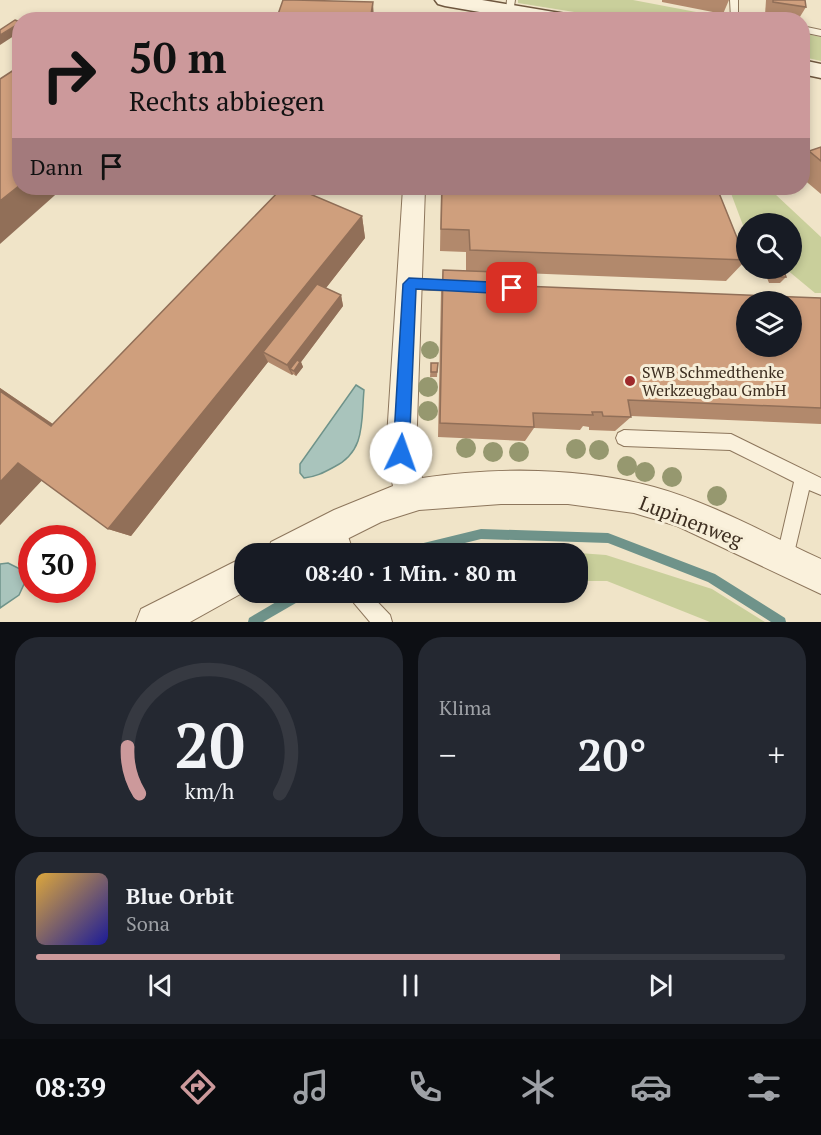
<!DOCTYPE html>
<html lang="de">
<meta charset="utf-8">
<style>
:root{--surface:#171b24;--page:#242831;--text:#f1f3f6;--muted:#9ea1a6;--line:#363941;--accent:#cc999b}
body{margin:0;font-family:"PT Serif",serif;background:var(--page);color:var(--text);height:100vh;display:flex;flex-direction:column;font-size:22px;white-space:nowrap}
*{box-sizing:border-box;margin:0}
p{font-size:20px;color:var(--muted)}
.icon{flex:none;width:33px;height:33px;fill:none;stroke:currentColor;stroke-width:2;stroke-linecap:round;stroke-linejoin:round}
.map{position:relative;height:622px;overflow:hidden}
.drawer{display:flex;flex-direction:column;gap:15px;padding:15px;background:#0d0f14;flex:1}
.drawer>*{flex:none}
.banner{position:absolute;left:12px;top:12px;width:798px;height:183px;border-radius:24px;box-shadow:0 3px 9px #0003;background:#cc999b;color:#111;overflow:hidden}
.controls{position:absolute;left:736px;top:213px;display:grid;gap:12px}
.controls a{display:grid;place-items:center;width:66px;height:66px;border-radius:50%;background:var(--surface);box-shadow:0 3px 9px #0003;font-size:30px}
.speed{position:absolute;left:18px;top:525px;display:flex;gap:12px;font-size:30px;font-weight:700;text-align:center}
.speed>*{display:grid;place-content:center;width:78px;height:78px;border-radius:50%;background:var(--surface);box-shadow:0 3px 9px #0003;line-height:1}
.speed .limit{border:9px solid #d22;background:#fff;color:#111}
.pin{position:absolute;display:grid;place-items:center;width:51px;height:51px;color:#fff;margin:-26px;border-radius:12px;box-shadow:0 3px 9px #0006}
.me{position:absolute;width:66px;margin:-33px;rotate:3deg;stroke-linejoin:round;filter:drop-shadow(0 0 4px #0008)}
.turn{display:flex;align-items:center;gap:21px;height:126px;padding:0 18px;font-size:27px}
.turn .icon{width:78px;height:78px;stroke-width:2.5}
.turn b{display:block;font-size:42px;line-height:51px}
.then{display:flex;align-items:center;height:57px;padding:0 18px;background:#0003;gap:12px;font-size:22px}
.big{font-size:45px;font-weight:700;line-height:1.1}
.drawer .tile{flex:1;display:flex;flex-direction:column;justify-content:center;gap:9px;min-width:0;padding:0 21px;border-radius:24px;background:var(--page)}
.drawer .dial{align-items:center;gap:0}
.dial svg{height:156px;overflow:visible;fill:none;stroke:var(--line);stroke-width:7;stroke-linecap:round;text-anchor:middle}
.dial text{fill:var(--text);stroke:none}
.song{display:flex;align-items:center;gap:18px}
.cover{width:72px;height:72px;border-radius:9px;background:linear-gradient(135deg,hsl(40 70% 55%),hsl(240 70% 35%))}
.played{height:6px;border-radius:3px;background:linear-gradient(90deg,var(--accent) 70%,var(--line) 70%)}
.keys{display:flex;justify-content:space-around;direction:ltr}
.heat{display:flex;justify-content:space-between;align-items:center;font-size:33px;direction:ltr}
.drawer .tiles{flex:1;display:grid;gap:15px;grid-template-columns:1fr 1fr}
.tile:last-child{grid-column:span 2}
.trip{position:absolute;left:234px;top:543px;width:354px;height:60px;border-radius:24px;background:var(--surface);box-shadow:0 3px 9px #0003;font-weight:700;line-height:60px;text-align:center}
.tab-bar{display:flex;height:96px;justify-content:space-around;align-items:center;background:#090b0e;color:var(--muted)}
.tab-bar .icon{width:42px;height:42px}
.tab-bar .selected{color:var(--accent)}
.tab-bar b{font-size:27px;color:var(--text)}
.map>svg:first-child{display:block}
.green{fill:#c9cf9b}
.water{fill:#a9c4bc;stroke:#6f938a;stroke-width:1.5}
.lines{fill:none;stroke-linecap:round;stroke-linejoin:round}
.stream{fill:#6f938a;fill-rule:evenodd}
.service-casing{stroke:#8d765c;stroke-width:2}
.minor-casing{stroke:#8d765c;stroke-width:2}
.secondary-casing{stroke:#6f573f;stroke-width:3}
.service{fill:#faf1dc;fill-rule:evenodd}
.minor{fill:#faf1dc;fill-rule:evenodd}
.secondary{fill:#faf1dc;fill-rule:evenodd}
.tree{fill:#96986f}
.wall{fill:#b2896c}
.shaded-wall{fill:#916f58}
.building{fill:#cf9f7d;stroke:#916f58;stroke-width:1.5;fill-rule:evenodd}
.route{fill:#1a73e8;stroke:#114b97;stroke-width:1.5}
.poi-dot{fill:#9e2a2b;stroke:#f7eed8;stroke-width:2}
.labels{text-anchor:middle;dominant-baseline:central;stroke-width:6;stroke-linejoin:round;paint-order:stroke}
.poi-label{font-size:16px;fill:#3d2e20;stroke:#f7eed8;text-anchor:start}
.near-street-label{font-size:20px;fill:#3d2e20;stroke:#f7eed8}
</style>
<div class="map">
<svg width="821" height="622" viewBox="0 0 821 622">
<rect width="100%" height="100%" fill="#f0e4c8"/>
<g class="green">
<path d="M 518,0 L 633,0 L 733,19 L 618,19 L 518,3 Z"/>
<path d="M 802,33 L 821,37 L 821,61 L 803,57 Z"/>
<path d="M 729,188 L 771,188 L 775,194 L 821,237 L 821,293 L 815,293 L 786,269 L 792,268 L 792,224 L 747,224 L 747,236 Z"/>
<path d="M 483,546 L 606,555 L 712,589 L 765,622 L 710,622 L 607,581 L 578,581 L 578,554 L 450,553 Z"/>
</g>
<g class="water">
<path d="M 356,385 L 364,390 C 361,422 366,451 334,467 C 323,473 315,477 304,478 L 300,473 L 300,464 Z"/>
<path d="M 8,563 L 22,570 L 25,582 L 19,595 L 0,608 L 0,564 Z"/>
</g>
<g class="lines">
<g class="stream">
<path d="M 481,529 L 608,533 L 715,574 L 785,618 L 786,622 L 771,622 L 708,582 L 608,543 L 481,539 L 421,554 L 394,554 L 396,551 L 399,549 Z"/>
<path d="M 293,592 L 309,592 L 308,596 L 263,622 L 248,622 L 249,618 Z"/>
</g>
<g class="service-casing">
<g id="service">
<path d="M 507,0 L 515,0 L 513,12 L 506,10 Z"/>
<path d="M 730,0 L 738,0 L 738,14 L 756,20 L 731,18 Z"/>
<path d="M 802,26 L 821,30 L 821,36 L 802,32 Z"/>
<path d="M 409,279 L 459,281 L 464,282 L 466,286 L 464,290 L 459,291 L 409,289 L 404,288 L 402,284 L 404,280 Z"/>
<path d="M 624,430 L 731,434 L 821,478 L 821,495 L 809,490 L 791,566 L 785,569 L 779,566 L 776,560 L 794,482 L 730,450 L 624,446 L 618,443 L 616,438 L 618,433 Z"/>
<path d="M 336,516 L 342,519 L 354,554 L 336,554 L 327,525 L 330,519 Z"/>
<path d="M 349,592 L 368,592 L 390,615 L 392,622 L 370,622 L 354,603 Z"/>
</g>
</g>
<g class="minor-casing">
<g id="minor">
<path d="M 403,188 L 425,188 L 416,453 L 422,478 C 494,467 583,467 654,487 C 712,503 766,534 821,559 L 821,594 L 677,526 L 634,513 L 568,504 L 501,504 L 419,510 L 381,522 L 317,554 L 267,554 L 271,542 L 334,510 L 393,486 L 386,453 Z"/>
<path d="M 244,557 L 244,592 L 190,622 L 136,622 L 141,609 Z"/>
</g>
</g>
<g class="secondary-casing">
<g id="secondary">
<path d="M 435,0 L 482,0 L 566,14 L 573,16 L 576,20 L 526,20 L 445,6 L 438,4 Z"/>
<path d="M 802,60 L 821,64 L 821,78 L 802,74 Z"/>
</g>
</g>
<use href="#service" class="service"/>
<use href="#minor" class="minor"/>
<use href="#secondary" class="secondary"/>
</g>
<g class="tree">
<circle cx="430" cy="350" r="9"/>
<circle cx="428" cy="387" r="10"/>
<circle cx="428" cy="411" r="10"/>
<circle cx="466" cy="448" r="10"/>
<circle cx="576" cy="449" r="10"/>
<circle cx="599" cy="450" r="10"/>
<circle cx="493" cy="452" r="10"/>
<circle cx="519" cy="452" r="10"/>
<circle cx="627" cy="466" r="10"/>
<circle cx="645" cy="472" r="10"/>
<circle cx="672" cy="477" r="10"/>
<circle cx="717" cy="496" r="10"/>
</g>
<g class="wall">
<path d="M 662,0 L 729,0 L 723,14 L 662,2 Z"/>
<path d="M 766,0 L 805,0 L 806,7 L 798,20 L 789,20 L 765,15 Z"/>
<path d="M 821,147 L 821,194 L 802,178 L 802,159 L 809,151 Z"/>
<path d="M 441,188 L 717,188 L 746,260 L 726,281 L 521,273 L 522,286 L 821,298 L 821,424 L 631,416 L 631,417 L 615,431 L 589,430 L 589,427 L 583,426 L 580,430 L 534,428 L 525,441 L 438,437 L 441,291 L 443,270 L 466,271 L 466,252 L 440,251 Z"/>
<path d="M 362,216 L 365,238 L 326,288 L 341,295 L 343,306 L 301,362 L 303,367 L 296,376 L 293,374 L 292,375 L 268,362 L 131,536 L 108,529 L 42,480 L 0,525 L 0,388 L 53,424 Z"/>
<path d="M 763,268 L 783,268 L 786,277 L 780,283 L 769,283 Z"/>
<path d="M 431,363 L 438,363 L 437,377 L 430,377 Z"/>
</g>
<g class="shaded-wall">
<path d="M 373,2 L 374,20 L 370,20 Z"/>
<path d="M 20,23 L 20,32 L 0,45 L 0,35 Z"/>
<path d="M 20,185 L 20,188 L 63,188 L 0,244 L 0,201 Z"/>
<path d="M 362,216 L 365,238 L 272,357 L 263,352 L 268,362 L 131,536 L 108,529 Z"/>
<path d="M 341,295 L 343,306 L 301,362 L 303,367 L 296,376 L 294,371 L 290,369 L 293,374 L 292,375 L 287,365 Z"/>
<path d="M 0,388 L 76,440 L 51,426 L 0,391 Z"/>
<path d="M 18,463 L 47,475 L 0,525 L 0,482 Z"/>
</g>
<g class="building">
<path d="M 283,0 L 294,0 L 373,2 L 370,20 L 276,20 Z"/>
<path d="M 773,0 L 805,0 L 806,7 L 773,2 Z"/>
<path d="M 15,20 L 20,22 L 20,23 L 0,35 L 0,30 Z"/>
<path d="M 20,66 L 20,185 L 0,201 L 0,79 Z"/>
<path d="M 821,147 L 821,161 L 809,151 Z"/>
<path d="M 282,188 L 296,188 L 362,216 L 108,529 L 18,463 L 0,482 L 0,391 L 51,426 Z"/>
<path d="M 442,188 L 717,188 L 746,260 L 470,250 L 469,230 L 441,229 Z"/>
<path d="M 771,268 L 783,268 L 786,277 L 775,277 Z"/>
<path d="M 443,270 L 521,273 L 522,286 L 821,298 L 821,408 L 628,400 L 631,417 L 603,416 L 602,412 L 592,412 L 593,415 L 533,413 L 534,427 L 440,423 ZM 747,302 L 792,302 L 792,346 L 747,346 Z"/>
<path d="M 317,284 L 341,295 L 287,365 L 263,352 Z"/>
<path d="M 297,360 L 300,362 L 294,371 L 290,369 Z"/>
<path d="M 431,363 L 438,363 L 437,372 L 431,372 Z"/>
</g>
<path class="route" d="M 409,278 L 512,283 L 518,288 L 512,294 L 416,289 L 409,453 L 407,459 L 401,461 L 396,459 L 393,453 L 403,284 Z"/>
<circle class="poi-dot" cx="630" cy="381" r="6"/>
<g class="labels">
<g class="poi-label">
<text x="642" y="372">SWB Schmedthenke<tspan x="642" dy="18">Werkzeugbau GmbH</tspan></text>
</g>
<g class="near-street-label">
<text transform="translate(691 521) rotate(21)">Lupinenweg</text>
</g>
</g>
</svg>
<div class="controls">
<a><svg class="icon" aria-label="search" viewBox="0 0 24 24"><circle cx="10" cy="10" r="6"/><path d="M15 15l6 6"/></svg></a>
<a><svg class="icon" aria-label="layers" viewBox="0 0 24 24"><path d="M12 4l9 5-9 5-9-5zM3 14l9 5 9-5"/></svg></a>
</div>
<div class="speed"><div class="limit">30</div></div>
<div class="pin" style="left:512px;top:288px;background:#d93025"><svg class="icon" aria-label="arrive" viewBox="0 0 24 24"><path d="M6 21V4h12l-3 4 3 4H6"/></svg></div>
<svg class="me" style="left:401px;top:453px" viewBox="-20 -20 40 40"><circle r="19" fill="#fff"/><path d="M0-13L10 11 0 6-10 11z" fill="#1a73e8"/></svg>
<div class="trip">08:40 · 1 Min. · 80 m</div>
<div class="banner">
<div class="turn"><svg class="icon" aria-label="right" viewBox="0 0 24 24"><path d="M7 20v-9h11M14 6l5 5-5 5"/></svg><div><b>50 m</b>Rechts abbiegen</div></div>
<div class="then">Dann<svg class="icon" aria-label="arrive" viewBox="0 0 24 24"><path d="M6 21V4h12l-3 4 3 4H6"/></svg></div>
</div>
</div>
<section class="drawer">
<div class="tiles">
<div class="tile dial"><svg viewBox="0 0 100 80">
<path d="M14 69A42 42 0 1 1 86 69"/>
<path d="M14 69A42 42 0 0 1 8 45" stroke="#cc999b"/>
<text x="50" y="56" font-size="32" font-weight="700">20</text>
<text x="50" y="72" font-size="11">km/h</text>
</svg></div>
<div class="tile"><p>Klima</p>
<div class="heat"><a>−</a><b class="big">20°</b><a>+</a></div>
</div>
<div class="tile">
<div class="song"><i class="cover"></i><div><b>Blue Orbit</b><p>Sona</p></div></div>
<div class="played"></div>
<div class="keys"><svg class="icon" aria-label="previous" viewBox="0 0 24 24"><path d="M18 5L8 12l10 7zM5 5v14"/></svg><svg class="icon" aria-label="pause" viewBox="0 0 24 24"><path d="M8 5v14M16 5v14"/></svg><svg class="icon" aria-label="next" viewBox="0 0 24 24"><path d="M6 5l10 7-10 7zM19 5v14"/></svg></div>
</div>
</div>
</section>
<nav class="tab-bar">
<b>08:39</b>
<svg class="icon selected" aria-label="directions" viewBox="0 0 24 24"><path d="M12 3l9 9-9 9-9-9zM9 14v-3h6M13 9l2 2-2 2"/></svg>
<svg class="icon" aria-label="music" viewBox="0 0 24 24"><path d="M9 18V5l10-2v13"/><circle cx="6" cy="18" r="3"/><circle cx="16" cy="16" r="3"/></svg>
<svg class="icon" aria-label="phone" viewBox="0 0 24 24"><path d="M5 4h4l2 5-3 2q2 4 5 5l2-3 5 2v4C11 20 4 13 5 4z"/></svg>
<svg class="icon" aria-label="climate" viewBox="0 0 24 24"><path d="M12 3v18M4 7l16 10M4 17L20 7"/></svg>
<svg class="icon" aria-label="car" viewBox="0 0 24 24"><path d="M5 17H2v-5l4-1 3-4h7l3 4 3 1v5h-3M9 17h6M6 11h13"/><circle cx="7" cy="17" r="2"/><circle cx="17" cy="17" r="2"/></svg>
<svg class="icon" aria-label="filters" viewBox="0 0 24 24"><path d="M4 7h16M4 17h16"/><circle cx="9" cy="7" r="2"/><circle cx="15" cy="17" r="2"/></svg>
</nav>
